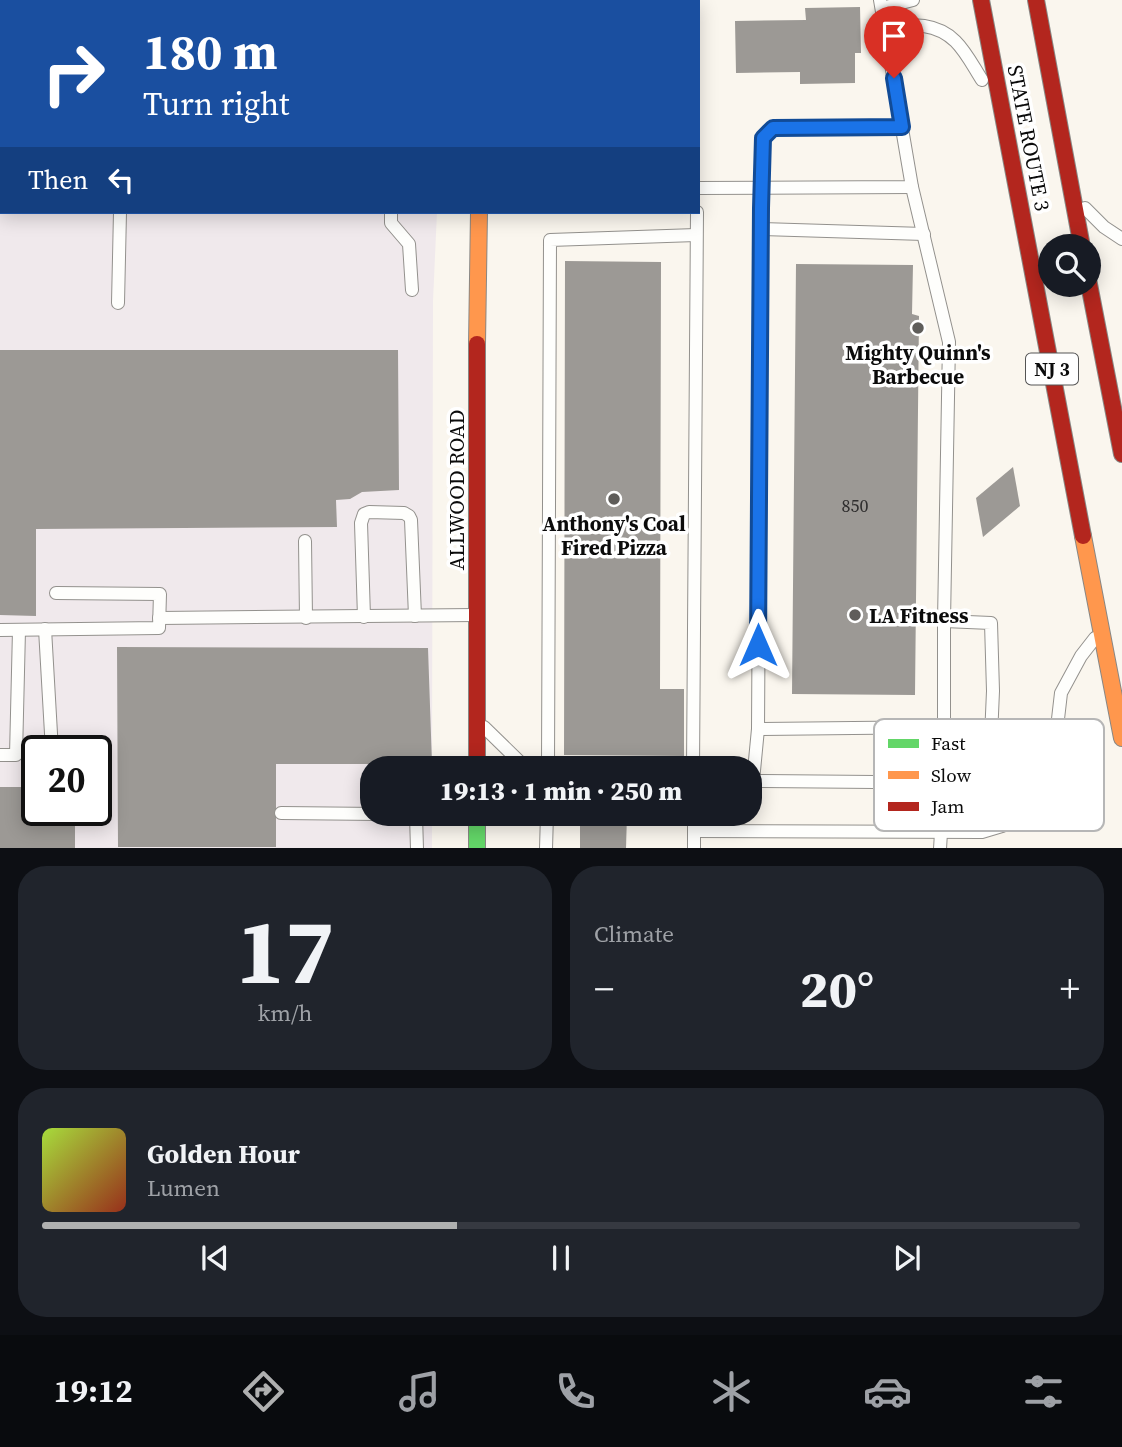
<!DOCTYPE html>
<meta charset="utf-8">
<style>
:root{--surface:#171b24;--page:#20242c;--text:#f1f3f6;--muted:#9ea1a6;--line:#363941;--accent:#afb0b0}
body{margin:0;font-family:"Source Serif 4",serif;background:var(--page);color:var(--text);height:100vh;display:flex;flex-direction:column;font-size:26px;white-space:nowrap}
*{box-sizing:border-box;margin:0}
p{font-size:23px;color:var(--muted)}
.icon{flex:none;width:38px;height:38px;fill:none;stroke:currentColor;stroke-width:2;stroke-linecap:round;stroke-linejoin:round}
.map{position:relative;height:848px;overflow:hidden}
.drawer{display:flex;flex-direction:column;gap:18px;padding:18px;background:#0d0f14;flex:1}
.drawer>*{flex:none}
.guide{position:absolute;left:0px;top:0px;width:700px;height:214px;box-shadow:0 4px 18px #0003;background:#1a4fa0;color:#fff;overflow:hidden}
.buttons{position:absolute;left:1038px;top:234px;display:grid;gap:14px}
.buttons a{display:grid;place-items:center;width:63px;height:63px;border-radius:50%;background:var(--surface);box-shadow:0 4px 18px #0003;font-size:35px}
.speed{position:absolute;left:21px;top:735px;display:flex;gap:14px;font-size:35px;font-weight:700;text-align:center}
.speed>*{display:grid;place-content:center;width:91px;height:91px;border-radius:50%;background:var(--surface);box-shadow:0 4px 18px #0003;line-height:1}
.speed .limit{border:4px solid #111;border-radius:10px;background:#fff;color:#111}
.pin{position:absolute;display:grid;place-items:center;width:60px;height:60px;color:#fff;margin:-72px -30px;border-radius:50% 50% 50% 0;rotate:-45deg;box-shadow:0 0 7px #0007}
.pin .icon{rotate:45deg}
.me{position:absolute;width:77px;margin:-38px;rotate:0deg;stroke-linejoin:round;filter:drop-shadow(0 0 5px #0008)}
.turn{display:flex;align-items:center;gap:24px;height:147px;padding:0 28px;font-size:32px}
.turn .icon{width:91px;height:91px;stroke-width:2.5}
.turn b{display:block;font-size:49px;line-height:60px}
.then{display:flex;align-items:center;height:66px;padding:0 28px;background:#0003;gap:14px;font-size:26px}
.big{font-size:52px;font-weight:800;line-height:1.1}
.drawer .widget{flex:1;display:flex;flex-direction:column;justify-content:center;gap:10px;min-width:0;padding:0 24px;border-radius:28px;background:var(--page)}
.drawer .dial{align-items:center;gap:0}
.dial b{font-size:91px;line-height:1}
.song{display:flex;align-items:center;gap:21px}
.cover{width:84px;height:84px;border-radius:10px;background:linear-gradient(135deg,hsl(80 70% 55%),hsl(10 70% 35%))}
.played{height:7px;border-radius:4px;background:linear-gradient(90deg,var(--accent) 40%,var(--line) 40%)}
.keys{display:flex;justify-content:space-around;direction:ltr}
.heat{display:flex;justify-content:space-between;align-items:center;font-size:38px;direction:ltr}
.drawer .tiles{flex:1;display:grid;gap:18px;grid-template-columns:1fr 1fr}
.widget:last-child{grid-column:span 2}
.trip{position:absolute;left:360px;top:756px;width:402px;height:70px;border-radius:28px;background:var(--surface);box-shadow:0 4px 18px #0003;font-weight:800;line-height:70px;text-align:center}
.dock{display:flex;height:112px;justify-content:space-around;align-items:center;background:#090b0e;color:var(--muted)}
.dock .icon{width:49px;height:49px}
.dock .on{color:var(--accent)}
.dock b{font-size:32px;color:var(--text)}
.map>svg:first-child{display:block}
.industrial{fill:#f0e9ec;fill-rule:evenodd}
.building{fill:#9c9995}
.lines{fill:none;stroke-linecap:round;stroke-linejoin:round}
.lane-casing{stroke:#93918d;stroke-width:14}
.fast-casing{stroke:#898784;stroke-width:18}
.slow-casing{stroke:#898784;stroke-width:18}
.jam-casing{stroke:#898784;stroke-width:18}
.lane{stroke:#fefefc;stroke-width:12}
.fast{stroke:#63d668;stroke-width:16}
.slow{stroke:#ff974d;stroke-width:16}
.jam{stroke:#b3261e;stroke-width:16}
.route-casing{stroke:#114b97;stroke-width:18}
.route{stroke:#1a73e8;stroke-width:12}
.poi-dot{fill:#5f5d5a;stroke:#fff;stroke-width:2.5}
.labels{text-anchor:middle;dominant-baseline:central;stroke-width:7;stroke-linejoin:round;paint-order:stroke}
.number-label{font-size:18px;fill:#2f2e2e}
.shield{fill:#fff;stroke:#545454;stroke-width:2}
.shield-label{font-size:19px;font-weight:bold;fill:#0b0b0b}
.street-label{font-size:21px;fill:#0b0b0b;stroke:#fff}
.poi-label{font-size:21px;font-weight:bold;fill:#0b0b0b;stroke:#fff}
.key{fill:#fff;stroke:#b6b6b6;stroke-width:2}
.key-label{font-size:19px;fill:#0b0b0b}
</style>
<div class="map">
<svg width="1122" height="849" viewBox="0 0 1122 849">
<rect width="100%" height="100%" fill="#faf6ee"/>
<path class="industrial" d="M 0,0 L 448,0 L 448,2 L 2,2 L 2,212 L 437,212 L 433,301 L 432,768 L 373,768 L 373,814 L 432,814 L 432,848 L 0,848 ZM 37,751 L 96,751 L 96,810 L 37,810 Z"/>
<g class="building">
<path d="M 860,7 L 861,53 L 855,53 L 855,83 L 800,84 L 800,72 L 736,73 L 735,21 L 806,20 L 805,8 Z"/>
<path d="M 565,261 L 661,262 L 660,689 L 684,689 L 684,756 L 564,755 Z"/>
<path d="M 796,264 L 913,265 L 912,314 L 919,316 L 915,695 L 792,694 Z"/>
<path d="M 0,350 L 398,350 L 399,490 L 362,492 L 350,499 L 336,500 L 337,527 L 36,529 L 36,616 L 0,615 Z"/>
<path d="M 1013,467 L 1020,506 L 983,537 L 976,498 Z"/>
<path d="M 117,647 L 428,648 L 432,764 L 276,764 L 276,847 L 118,847 Z"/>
<path d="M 0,787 L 37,787 L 37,810 L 75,810 L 75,849 L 0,849 Z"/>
<path d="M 580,814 L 627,814 L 626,849 L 580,849 Z"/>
</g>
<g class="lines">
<g class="lane-casing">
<g id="lane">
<path d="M 71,0 L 71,2"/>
<path d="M 693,0 L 693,2"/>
<path d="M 557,2 L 557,0"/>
<path d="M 882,8 L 913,0"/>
<path d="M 885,29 C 897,28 912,24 924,26 C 957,31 966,55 982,80"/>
<path d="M 0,45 L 2,46"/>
<path d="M 912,187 L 949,342 L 944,621 L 944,783 L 940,849"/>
<path d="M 698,188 L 912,187 L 880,0"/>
<path d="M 1085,208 L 1104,227 L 1122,239"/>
<path d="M 391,212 L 391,223 L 409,244 L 412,290"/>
<path d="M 761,229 L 924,234"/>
<path d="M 118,303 L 120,212"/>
<path d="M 305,541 L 306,618"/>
<path d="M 364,617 L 361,523 L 364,514 L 369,512 L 404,513 L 409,516 L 411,520 L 415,616"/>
<path d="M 159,618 L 476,615"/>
<path d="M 45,629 L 52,751"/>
<path d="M 0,630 L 159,628 L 160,594 L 56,593"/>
<path d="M 484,727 L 526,768"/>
<path d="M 758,729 L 945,727"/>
<path d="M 0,755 L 16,755 L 19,630"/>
<path d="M 548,768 L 550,240 L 696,235"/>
<path d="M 693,768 L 697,212"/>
<path d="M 751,781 L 989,783 L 993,691 L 991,623 L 944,621"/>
<path d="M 753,781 L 758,729 L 761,229 L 763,138 L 773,128 L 902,127"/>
<path d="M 281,813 L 476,815"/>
<path d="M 694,814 L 694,849"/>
<path d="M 416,815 L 417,849"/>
<path d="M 694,831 L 982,832 L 1002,826 L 1016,817 L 1037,797 L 1047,784 L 1052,771 L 1061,693 L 1081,656 L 1095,638"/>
<path d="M 546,849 L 547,814"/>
</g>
</g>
<g class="fast-casing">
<path id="fast" d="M 477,814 L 477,849"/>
</g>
<g class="slow-casing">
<g id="slow">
<path d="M 484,0 L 484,2"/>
<path d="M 477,344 L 479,212"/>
<path d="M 1083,536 L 1122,738"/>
</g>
</g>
<g class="jam-casing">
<g id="jam">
<path d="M 981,0 L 1083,536"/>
<path d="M 1036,0 L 1082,247"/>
<path d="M 1088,279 L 1122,454"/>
<path d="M 477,344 L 477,768"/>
</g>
</g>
<use href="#lane" class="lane"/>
<use href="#fast" class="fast"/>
<use href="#slow" class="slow"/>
<use href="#jam" class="jam"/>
</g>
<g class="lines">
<g class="route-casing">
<path id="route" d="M 758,645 L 761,208 L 763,138 L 773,128 L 902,127 L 894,78"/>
</g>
<use href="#route" class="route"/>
</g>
<g class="poi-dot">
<circle cx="918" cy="328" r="7"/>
<circle cx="614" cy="499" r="7"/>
<circle cx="855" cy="615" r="7"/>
</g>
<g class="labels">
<g class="number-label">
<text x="855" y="505">850</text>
</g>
<rect class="shield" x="1026" y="353.5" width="52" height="31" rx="5"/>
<g class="shield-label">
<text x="1052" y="369">NJ 3</text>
</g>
<g class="street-label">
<text transform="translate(1029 138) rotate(79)">STATE ROUTE 3</text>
<text transform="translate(456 490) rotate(-90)">ALLWOOD ROAD</text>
</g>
<g class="poi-label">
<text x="918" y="352">Mighty Quinn's<tspan x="918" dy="24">Barbecue</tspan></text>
<text x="614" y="523">Anthony's Coal<tspan x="614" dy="24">Fired Pizza</tspan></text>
<text x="869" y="615" text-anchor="start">LA Fitness</text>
</g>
</g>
<rect x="874" y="719" width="230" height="112" rx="10" class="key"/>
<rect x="888" y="739" width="31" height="9" fill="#63d668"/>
<rect x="888" y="771" width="31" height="8" fill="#ff974d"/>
<rect x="888" y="802" width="31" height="9" fill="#b3261e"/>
<g class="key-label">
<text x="931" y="750">Fast</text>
<text x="931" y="782">Slow</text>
<text x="931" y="813">Jam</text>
</g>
</svg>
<div class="buttons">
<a><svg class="icon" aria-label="search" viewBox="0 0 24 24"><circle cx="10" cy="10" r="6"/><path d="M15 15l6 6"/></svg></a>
</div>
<div class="speed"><div class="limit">20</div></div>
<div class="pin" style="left:894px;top:78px;background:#d93025"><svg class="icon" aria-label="arrive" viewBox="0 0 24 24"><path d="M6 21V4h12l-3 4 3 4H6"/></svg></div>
<svg class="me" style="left:758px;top:645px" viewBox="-20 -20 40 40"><path d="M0-17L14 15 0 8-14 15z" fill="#1a73e8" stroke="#fff" stroke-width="4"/></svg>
<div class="trip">19:13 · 1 min · 250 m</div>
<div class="guide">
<div class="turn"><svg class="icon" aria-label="right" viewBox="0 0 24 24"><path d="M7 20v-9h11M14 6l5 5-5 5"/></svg><div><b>180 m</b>Turn right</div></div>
<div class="then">Then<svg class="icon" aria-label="left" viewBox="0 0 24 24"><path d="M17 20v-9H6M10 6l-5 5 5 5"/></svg></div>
</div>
</div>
<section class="drawer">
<div class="tiles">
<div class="widget dial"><b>17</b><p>km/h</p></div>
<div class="widget"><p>Climate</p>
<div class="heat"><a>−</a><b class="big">20°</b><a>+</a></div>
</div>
<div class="widget">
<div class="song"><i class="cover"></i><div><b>Golden Hour</b><p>Lumen</p></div></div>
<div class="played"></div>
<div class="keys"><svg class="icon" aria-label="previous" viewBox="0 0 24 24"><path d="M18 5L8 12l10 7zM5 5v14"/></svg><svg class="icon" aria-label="pause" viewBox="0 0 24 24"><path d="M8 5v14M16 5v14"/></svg><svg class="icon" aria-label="next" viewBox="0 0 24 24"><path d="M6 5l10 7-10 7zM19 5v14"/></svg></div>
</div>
</div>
</section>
<nav class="dock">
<b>19:12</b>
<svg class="icon on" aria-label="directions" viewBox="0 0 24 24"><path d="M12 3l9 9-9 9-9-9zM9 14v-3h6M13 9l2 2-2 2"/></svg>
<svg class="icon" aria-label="music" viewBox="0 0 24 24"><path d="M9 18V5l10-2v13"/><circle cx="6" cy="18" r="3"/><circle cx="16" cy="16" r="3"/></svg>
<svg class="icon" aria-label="phone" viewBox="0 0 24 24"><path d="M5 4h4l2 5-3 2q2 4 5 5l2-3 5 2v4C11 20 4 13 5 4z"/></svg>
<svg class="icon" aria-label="climate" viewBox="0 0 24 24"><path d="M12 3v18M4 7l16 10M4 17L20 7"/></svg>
<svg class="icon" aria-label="car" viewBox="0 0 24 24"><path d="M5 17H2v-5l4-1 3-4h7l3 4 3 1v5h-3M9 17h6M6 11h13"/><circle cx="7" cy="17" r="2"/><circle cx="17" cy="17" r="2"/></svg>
<svg class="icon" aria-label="filters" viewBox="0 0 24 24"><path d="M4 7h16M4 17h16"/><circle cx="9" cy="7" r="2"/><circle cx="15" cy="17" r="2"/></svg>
</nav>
